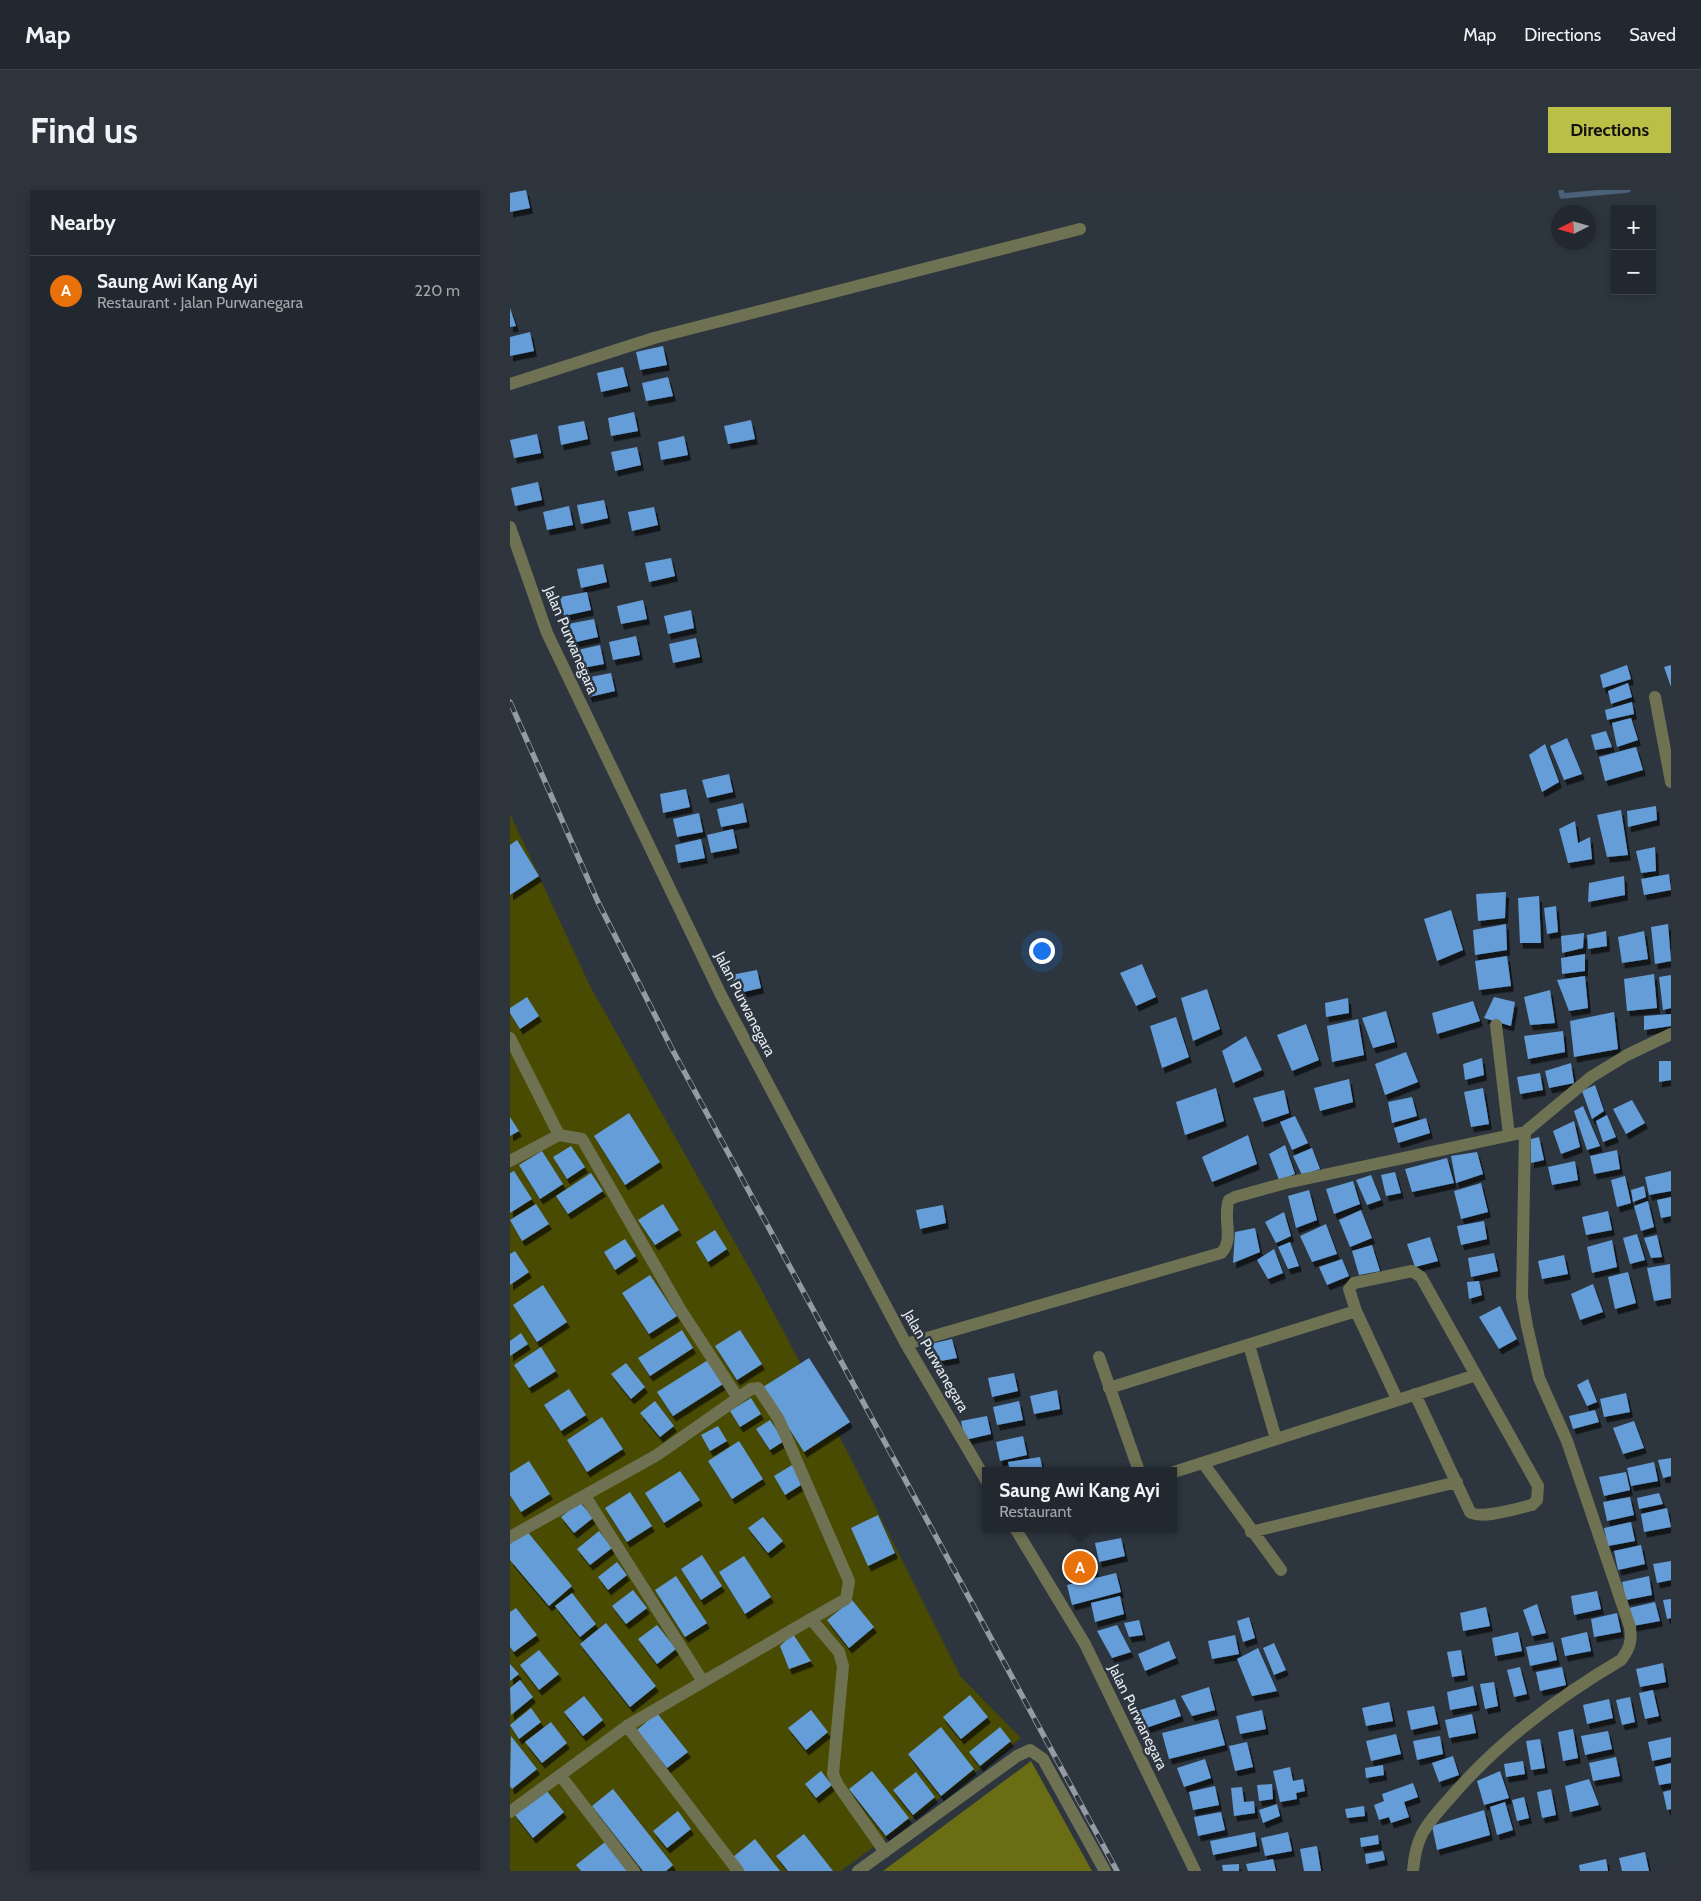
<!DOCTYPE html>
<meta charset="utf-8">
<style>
body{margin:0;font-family:Cabin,sans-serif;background:#2e343b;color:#f1f3f6}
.controls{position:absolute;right:15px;top:15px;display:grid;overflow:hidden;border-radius:0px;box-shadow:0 2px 8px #0003}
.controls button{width:45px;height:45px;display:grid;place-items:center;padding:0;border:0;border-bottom:1px solid #3f444b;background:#22282f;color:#f1f3f6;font:25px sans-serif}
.compass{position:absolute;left:1041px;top:15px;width:45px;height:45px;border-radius:50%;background:#22282f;box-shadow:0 2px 8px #0003;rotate:265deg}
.you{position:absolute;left:531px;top:760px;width:18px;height:18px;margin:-12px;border:4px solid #fff;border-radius:50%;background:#1a73e8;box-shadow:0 0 0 8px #1a73e833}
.badge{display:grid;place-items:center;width:32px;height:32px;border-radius:50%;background:#bac045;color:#fff;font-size:16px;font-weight:700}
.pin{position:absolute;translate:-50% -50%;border:2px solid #fff;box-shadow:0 1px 5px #0006}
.popup{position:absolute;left:472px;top:1277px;width:195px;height:65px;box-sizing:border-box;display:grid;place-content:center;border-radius:0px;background:#22282f;filter:drop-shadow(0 1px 4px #0005);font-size:16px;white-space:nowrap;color:#a2a6aa}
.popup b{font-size:19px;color:#f1f3f6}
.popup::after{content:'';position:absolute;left:50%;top:100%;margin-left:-10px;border:10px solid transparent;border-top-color:#22282f}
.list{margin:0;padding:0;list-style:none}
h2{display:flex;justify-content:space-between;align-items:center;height:65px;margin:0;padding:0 20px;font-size:21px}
h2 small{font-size:16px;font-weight:400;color:#a2a6aa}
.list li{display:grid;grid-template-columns:32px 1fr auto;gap:15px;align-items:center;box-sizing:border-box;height:70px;padding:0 20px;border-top:1px solid #3f444b}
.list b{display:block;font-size:19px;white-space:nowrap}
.list p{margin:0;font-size:16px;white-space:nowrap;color:#a2a6aa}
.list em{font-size:16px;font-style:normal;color:#a2a6aa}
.map{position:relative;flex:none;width:1161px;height:1681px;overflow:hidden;border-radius:0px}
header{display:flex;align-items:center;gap:30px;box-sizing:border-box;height:70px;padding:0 25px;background:#22282f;border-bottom:1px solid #3f444b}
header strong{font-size:24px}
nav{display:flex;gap:28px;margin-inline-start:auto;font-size:18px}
.intro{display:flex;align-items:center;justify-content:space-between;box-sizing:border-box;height:120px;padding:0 30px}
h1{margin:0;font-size:35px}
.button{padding:12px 22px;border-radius:0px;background:#bac045;color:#111;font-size:18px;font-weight:700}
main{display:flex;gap:30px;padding:0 30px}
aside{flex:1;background:#22282f;border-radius:0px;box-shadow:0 2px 8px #0003}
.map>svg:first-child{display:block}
.green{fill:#494b02}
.forest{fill:#6a6d14}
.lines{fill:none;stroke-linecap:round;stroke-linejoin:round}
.stream{stroke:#4b6177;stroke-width:5.5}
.building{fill:#659dd9;filter:url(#shadow)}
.minor{stroke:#6f7252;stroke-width:12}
.rail-casing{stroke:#949ba2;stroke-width:5.5}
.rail{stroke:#2d363f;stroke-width:4;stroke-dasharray:11;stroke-linecap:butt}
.labels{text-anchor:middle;stroke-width:5;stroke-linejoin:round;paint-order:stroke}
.street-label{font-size:15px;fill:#e5eaf0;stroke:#2d363f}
</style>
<header>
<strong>Map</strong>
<nav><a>Map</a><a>Directions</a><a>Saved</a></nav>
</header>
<div class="intro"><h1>Find us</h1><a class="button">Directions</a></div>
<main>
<aside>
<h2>Nearby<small></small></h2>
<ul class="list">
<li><span class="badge" style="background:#e8710a">A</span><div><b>Saung Awi Kang Ayi</b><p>Restaurant · Jalan Purwanegara</p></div><em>220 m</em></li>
</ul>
</aside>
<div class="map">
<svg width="1161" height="1681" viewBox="0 0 1161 1681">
<defs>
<filter id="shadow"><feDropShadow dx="3" dy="5.5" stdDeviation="0" flood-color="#0009"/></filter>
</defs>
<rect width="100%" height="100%" fill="#2d363f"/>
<path class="green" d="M0,624L80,796L251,1099L336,1259L451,1487L511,1548L331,1681H0Z"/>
<path class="forest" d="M521,1571L582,1681H373Z"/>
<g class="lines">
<path class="stream" d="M1051,0L1052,6L1118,0"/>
</g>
<path class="building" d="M16,0L20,18L0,22V3Z
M0,118L6,136L0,137Z
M20,142L24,161L0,166V147Z
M153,156L157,175L130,180L126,162Z
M113,177L118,196L91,202L87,183Z
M158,187L163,206L136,211L132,193Z
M124,222L128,241L101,246L98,228Z
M241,230L245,249L218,254L214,236Z
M74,231L78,249L51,255L48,236Z
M27,244L31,263L4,268L0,250Z
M174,246L178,265L151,270L148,252Z
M127,257L131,275L105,281L101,262Z
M28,292L32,310L5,316L1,298Z
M94,310L98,328L71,334L67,315Z
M59,316L63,335L37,340L33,322Z
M144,317L148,335L122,341L118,322Z
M161,368L165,386L139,392L135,373Z
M93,374L97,392L71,398L67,379Z
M77,402L81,420L54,426L50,407Z
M133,410L137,429L111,434L107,416Z
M181,420L184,438L158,444L154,426Z
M84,429L88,447L62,453L58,434Z
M126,446L130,465L103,470L99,452Z
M186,448L190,467L163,473L159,454Z
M90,455L94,474L67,479L63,461Z
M1117,475L1121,489L1093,498L1090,485Z
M1161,475V497L1154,477Z
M101,483L105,501L79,507L75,488Z
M1118,493L1122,507L1101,514L1098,501Z
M1122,512L1124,524L1097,530L1095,520Z
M1121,528L1128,550L1107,557L1102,533Z
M1096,541L1102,557L1085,560L1081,545Z
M1057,548L1072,584L1054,590L1040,556Z
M1035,554L1049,592L1032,602L1019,565Z
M1126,557L1133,580L1095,591L1089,567Z
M219,584L223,602L197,608L192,590Z
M176,599L180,617L153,623L150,604Z
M233,613L237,632L211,637L207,619Z
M1146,616L1147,630L1118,637L1117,621Z
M1111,620L1118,665L1097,667L1087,625Z
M189,623L193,642L167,647L163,629Z
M1065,631L1068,653L1080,647L1082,669L1058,673L1049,639Z
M223,639L227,658L201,663L197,645Z
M191,649L195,668L168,673L165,655Z
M7,650L29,686L0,705V655Z
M1145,657L1146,681L1131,683L1126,661Z
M1159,684L1161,700L1134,705L1131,689Z
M1114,686L1115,705L1078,712L1079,693Z
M996,702L995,728L968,731L966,704Z
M1029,706L1031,753H1010L1008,708Z
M1046,716L1048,742L1037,744L1034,718Z
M941,720L953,760L927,771L914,729Z
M996,734L997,760L965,765L963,740Z
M1158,734L1161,771L1145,774L1141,737Z
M1096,741L1097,756L1078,759L1077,745Z
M1134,741L1138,769L1112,773L1108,747Z
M1074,743L1073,758L1052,763L1051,746Z
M1075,764V781L1052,784L1051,768Z
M997,766L1001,796L969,800L965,771Z
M632,774L646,807L626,816L610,783Z
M247,780L251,798L225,804L221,785Z
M1144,784L1147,818L1117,821L1114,789Z
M1161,785V818L1153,820L1149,787Z
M1075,786L1078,818L1059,821L1047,790Z
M697,799L710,839L683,851L671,808Z
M1040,800L1045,833L1020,835L1014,807Z
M17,807L29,826L10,839L0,823V818Z
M984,807L1005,812L1001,836L974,828Z
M838,808L839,823L816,827L815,813Z
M963,811L970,831L927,844L922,823Z
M876,821L885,852L863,858L852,828Z
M1104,822L1108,859L1064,867L1060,831Z
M1161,824V836L1134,840V826Z
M666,827L679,867L652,878L640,836Z
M848,829L854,865L822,872L817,836Z
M796,834L809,870L782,881L767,845Z
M1053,841L1055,862L1018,869L1014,846Z
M736,846L752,880L723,893L712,861Z
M896,862L908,892L875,905L865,874Z
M972,868L974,885L955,890L953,874Z
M1149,871H1161V890L1149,892Z
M1061,873L1064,893L1039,898L1035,881Z
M1030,883L1033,900L1010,904L1007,887Z
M839,889L843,912L810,921L804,898Z
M1085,895L1094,921L1082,929L1072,901Z
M706,898L714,931L675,945L666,912Z
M973,898L979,934L961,937L954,902Z
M774,900L779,923L752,932L743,908Z
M902,907L907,926L882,933L878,912Z
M1122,910L1135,933L1116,944L1103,919Z
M1073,916L1090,956L1077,960L1064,921Z
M119,923L150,972L115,995L84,946Z
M1097,925L1106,947L1093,952L1086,931Z
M785,926L798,953L782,960L770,932Z
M0,927L9,941L0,946Z
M916,928L920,943L888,953L884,938Z
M1064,931L1070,957L1051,964L1043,941Z
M738,945L747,974L702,992L692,967Z
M1029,947L1034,970L1021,973V949Z
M775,955L785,984L769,990L759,964Z
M61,956L75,977L57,989L43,967Z
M802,958L810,979L792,985L783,966Z
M1107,960L1110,979L1084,984L1080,966Z
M32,961L53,994L30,1009L9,975Z
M967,962L973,984L946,993L941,966Z
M937,968L944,993L902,1002L895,979Z
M1065,971L1068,990L1042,995L1038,977Z
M4,981L22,1009L0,1023V983Z
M1161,981V1001L1139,1005L1135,987Z
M885,982L891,1003L876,1006L871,985Z
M81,983L93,1001L58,1024L46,1006Z
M861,985L871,1010L857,1015L846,990Z
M1115,986L1121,1013L1107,1017L1101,990Z
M843,991L850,1014L824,1024L816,999Z
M971,993L978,1022L951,1029L944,1001Z
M1134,996L1136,1007L1123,1012L1121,1000Z
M799,1000L807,1030L786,1038L778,1006Z
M1161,1007V1026L1151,1028L1147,1010Z
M1138,1011L1144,1037L1131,1041L1124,1016Z
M26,1014L39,1034L12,1051L0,1030Z
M153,1014L169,1040L145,1055L128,1030Z
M433,1015L436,1033L410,1039L406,1020Z
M851,1020L862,1048L840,1057L829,1030Z
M1098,1021L1102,1040L1076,1045L1072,1027Z
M774,1022L781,1046L766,1053L755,1032Z
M974,1031L977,1049L951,1055L947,1036Z
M816,1034L827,1064L802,1072L790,1046Z
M745,1038L750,1062L723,1073L725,1042Z
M205,1040L217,1059L198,1072L186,1052Z
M1127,1044L1135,1070L1120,1074L1113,1048Z
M1147,1045L1152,1067L1141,1068L1134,1048Z
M920,1047L928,1071L905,1077L897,1054Z
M115,1049L126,1066L105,1080L94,1062Z
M1102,1050L1107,1077L1082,1083L1077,1057Z
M780,1052L789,1076L778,1079L768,1057Z
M862,1055L870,1081L849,1085L842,1061Z
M764,1059L773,1083L758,1089L747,1070Z
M5,1061L19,1082L0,1095V1064Z
M984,1063L988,1081L961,1087L958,1068Z
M1054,1065L1058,1084L1032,1089L1028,1071Z
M832,1069L839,1086L817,1095L809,1077Z
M1160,1074L1161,1108L1144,1111L1137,1078Z
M1118,1082L1126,1113L1105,1119L1098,1087Z
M140,1085L167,1126L139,1144L112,1103Z
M969,1091L972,1105L959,1109L957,1092Z
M1083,1094L1093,1122L1070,1130L1061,1104Z
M33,1095L57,1132L27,1152L3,1115Z
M990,1116L1007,1149L989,1159L969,1127Z
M172,1140L183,1158L140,1186L128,1168Z
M230,1140L252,1174L227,1190L205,1156Z
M11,1143L18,1154L0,1166V1151Z
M442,1149L447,1168L420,1173L416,1155Z
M31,1157L46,1181L19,1198L4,1175Z
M299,1168L340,1232L294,1262L253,1197Z
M198,1170L213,1194L163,1226L147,1202Z
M116,1173L135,1197L121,1209L101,1184Z
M504,1183L508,1201L482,1207L478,1188Z
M1078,1189L1087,1212L1077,1216L1067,1195Z
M59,1199L76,1225L51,1241L34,1215Z
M547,1200L550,1219L524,1224L520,1206Z
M1116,1203L1120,1222L1094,1227L1090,1209Z
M241,1208L251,1224L230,1237L220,1221Z
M145,1211L164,1236L150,1247L130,1223Z
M509,1211L513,1230L487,1235L483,1217Z
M1085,1220L1089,1232L1063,1239L1059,1226Z
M477,1226L481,1244L455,1250L451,1231Z
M92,1227L113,1259L77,1282L57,1250Z
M260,1230L274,1251L260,1260L246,1239Z
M1124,1231L1134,1258L1113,1264L1103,1238Z
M208,1236L217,1251L200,1261L191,1245Z
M513,1246L517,1265L490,1271L486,1252Z
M229,1251L253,1289L222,1309L198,1271Z
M530,1267L533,1281H500L498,1272Z
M1161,1268V1286L1153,1288L1148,1270Z
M19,1271L40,1304L11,1322L0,1305V1283Z
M1144,1272L1148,1291L1121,1296L1117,1278Z
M282,1275L294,1293L275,1305L264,1286Z
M170,1281L190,1310L154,1333L135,1303Z
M1116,1282L1120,1300L1094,1306L1089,1287Z
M120,1302L142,1336L117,1352L95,1318Z
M1149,1303L1153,1314L1129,1319L1127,1308Z
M1120,1307L1124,1325L1097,1331L1093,1312Z
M70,1312L83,1328L64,1343L51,1327Z
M1157,1318L1161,1337L1134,1342L1131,1324Z
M368,1325L385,1363L358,1376L341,1338Z
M253,1327L273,1351L258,1363L238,1338Z
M1121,1332L1125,1351L1098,1356L1094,1338Z
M16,1340L62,1396L39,1416L0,1370V1354Z
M89,1341L102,1358L80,1375L67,1359Z
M611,1348L615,1366L589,1372L585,1353Z
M1131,1355L1135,1374L1108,1380L1104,1361Z
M192,1365L212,1396L191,1410L171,1379Z
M583,1365L586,1384L557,1389L554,1371Z
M234,1366L261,1407L235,1424L209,1382Z
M1161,1371V1390L1147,1393L1143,1374Z
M107,1372L117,1385L98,1400L88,1387Z
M606,1383L611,1402L562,1415L557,1395Z
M166,1386L197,1433L175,1447L145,1400Z
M1139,1386L1142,1405L1116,1410L1112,1392Z
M123,1400L137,1418L116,1434L102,1416Z
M1087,1401L1091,1419L1064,1425L1061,1406Z
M62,1403L86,1434L70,1447L45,1416Z
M610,1406L614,1424L585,1432L581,1413Z
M1161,1409V1428L1157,1429L1153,1410Z
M342,1410L364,1437L339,1458L317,1430Z
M1145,1412L1150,1431L1123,1436L1119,1418Z
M1027,1414L1036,1443L1022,1446L1013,1420Z
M976,1417L980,1436L953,1441L950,1423Z
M6,1418L27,1445L4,1462L0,1457V1422Z
M1107,1423L1111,1442L1084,1447L1081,1429Z
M739,1427L745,1448L733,1452L727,1431Z
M629,1430L633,1445L619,1447L614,1433Z
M96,1433L146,1496L120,1517L70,1454Z
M147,1435L166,1459L147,1474L128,1449Z
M607,1435L621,1462L602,1468L587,1441Z
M1008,1442L1012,1461L985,1466L982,1448Z
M1077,1442L1081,1461L1055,1466L1051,1448Z
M283,1444L301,1471L279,1479L270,1456Z
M725,1445L729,1464L702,1469L698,1451Z
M659,1451L666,1468L635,1481L628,1464Z
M1043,1452L1047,1470L1020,1476L1016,1457Z
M764,1453L776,1480L764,1485L753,1458Z
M748,1458L767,1501L742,1506L727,1469Z
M29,1460L49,1484L29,1500L10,1475Z
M951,1460L955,1485L942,1487L937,1462Z
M1153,1473L1156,1492L1130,1497L1126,1479Z
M0,1474L9,1484L0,1491Z
M1010,1477L1017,1504L1004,1507L997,1480Z
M1052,1477L1056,1495L1030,1501L1026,1482Z
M10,1490L23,1507L1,1525L0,1498Z
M984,1492L988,1516L975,1519L970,1494Z
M963,1496L967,1515L940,1520L937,1502Z
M699,1497L705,1520L682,1526L671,1506Z
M1143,1500L1149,1526L1135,1529L1129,1503Z
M460,1505L478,1527L451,1549L433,1527Z
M74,1506L93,1530L73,1546L54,1522Z
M1120,1507L1125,1532L1112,1535L1106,1510Z
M665,1509L671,1526L636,1538L630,1520Z
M1099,1509L1103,1528L1077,1534L1073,1515Z
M879,1512L883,1531L856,1536L852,1518Z
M924,1516L928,1534L901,1540L897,1521Z
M21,1518L31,1532L9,1549L0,1535Z
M301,1520L318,1542L296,1560L278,1538Z
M752,1520L756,1539L730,1544L726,1526Z
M147,1523L178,1562L157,1578L127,1540Z
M962,1524L966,1543L939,1548L935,1530Z
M708,1529L715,1555L659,1569L652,1543Z
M41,1532L57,1553L32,1573L15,1552Z
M431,1537L464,1579L431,1606L398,1564Z
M490,1537L501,1551L470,1576L459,1562Z
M1063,1539L1068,1568L1053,1571L1048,1542Z
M1098,1541L1102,1559L1075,1565L1071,1546Z
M886,1544L891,1564L861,1571L856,1551Z
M1,1546L27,1579L2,1599L0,1596Z
M930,1546L933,1564L907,1570L903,1551Z
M1161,1547V1567L1142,1571L1138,1552Z
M1030,1549L1035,1578L1021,1580L1016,1551Z
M737,1552L743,1577L725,1581L719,1556Z
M943,1566L949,1585L929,1592L922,1573Z
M1106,1567L1110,1586L1083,1591L1079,1573Z
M695,1569L701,1588L674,1597L667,1578Z
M1013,1571L1015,1584L996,1587L994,1574Z
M1161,1573V1593L1149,1595L1145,1577Z
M873,1575L874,1585L856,1588L855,1578Z
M780,1577L783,1591L793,1589L795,1601L786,1603L787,1609L770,1612L763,1581Z
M311,1581L322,1595L306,1608L295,1594Z
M362,1581L399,1628L376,1646L339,1599Z
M990,1581L999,1608L974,1615L967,1591Z
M406,1582L425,1607L403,1625L383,1600Z
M1079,1589L1089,1615L1060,1622L1055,1596Z
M903,1593L908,1607L894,1612L899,1627L881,1633L879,1627L869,1630L864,1615L874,1611L872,1604Z
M762,1594L763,1609L749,1611L747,1595Z
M705,1596L709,1615L683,1620L679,1602Z
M732,1597L734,1612L744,1611L745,1623L724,1626L721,1598Z
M103,1599L163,1675L156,1681H133L82,1616Z
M1041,1599L1046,1625L1032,1628L1027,1602Z
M36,1600L54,1622L23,1648L5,1625Z
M1161,1600V1619L1157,1620L1153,1602Z
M1014,1607L1019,1628L1007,1631L1002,1610Z
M995,1612L1003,1640L987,1645L980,1617Z
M767,1614L770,1626L753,1633L749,1620Z
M854,1616L855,1626L837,1628L835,1619Z
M974,1620L980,1645L927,1660L922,1636Z
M168,1621L181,1639L157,1658L143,1641Z
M711,1622L715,1640L688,1646L684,1627Z
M745,1642L747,1656L703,1665L700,1651Z
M778,1642L782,1661L755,1666L751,1648Z
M294,1644L323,1681H278L266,1666Z
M868,1645L869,1654L851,1657L850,1648Z
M245,1649L270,1681H234L223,1667Z
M95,1652L119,1681H71L66,1675Z
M807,1656L811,1681H794L790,1659Z
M873,1661L875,1670L856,1674L855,1664Z
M1135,1662L1139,1681H1112L1109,1668Z
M763,1669L766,1681H738L736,1674Z
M1096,1669L1098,1681H1070L1069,1675Z
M729,1674V1681H713L712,1675Z"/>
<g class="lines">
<path class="minor" d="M0,194L144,148L570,39
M0,337L37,443L211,805L396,1154L476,1290
M1145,507L1161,592
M986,835L999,945
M0,848L49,945
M1015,942L1081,887L1117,865L1161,844
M0,971L49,945L72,949L170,1119L228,1208
M396,1154L711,1063C725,1050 712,1027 719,1010L725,1007L776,993L1015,942L1012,1107L1017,1136L1029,1188L1057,1251L1120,1437C1122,1451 1120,1458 1111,1470C1048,1507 988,1552 940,1608C930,1619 919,1631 912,1644C906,1656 904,1668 903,1681
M739,1155L766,1249
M589,1167L629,1281
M599,1198L846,1121
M887,1209L846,1121L839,1099L844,1093L902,1081L911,1087L1028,1296L1027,1310L1022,1315C1008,1318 971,1330 960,1322L905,1204
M693,1273L771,1380
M664,1282L966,1185
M75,1306L192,1490
M505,1338L575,1454L685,1681
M741,1342L947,1292
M0,1347L147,1265L241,1199L248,1198L268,1228L339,1391L336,1409L301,1429
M117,1536L228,1681
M50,1585L124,1681
M0,1622L117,1536L301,1429L329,1462L333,1476L323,1584L328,1595L375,1662
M348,1681L507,1566L520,1560L533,1569L595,1681"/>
<g class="rail-casing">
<path id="rail" d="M0,512L88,712L162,859L607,1681"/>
</g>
<use href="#rail" class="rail"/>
</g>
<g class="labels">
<g class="street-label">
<text transform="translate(61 450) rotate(67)" y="5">Jalan Purwanegara</text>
<text transform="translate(235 814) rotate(63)" y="5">Jalan Purwanegara</text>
<text transform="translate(426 1171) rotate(60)" y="5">Jalan Purwanegara</text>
<text transform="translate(628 1527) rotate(64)" y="5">Jalan Purwanegara</text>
</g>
</g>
</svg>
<div class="controls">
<button>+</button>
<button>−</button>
</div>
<svg class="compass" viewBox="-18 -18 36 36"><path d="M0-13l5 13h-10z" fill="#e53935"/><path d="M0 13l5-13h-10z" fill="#a2a6aa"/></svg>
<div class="you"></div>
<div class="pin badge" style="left:570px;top:1377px;background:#e8710a">A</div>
<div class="popup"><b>Saung Awi Kang Ayi</b>Restaurant</div>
</div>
</main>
